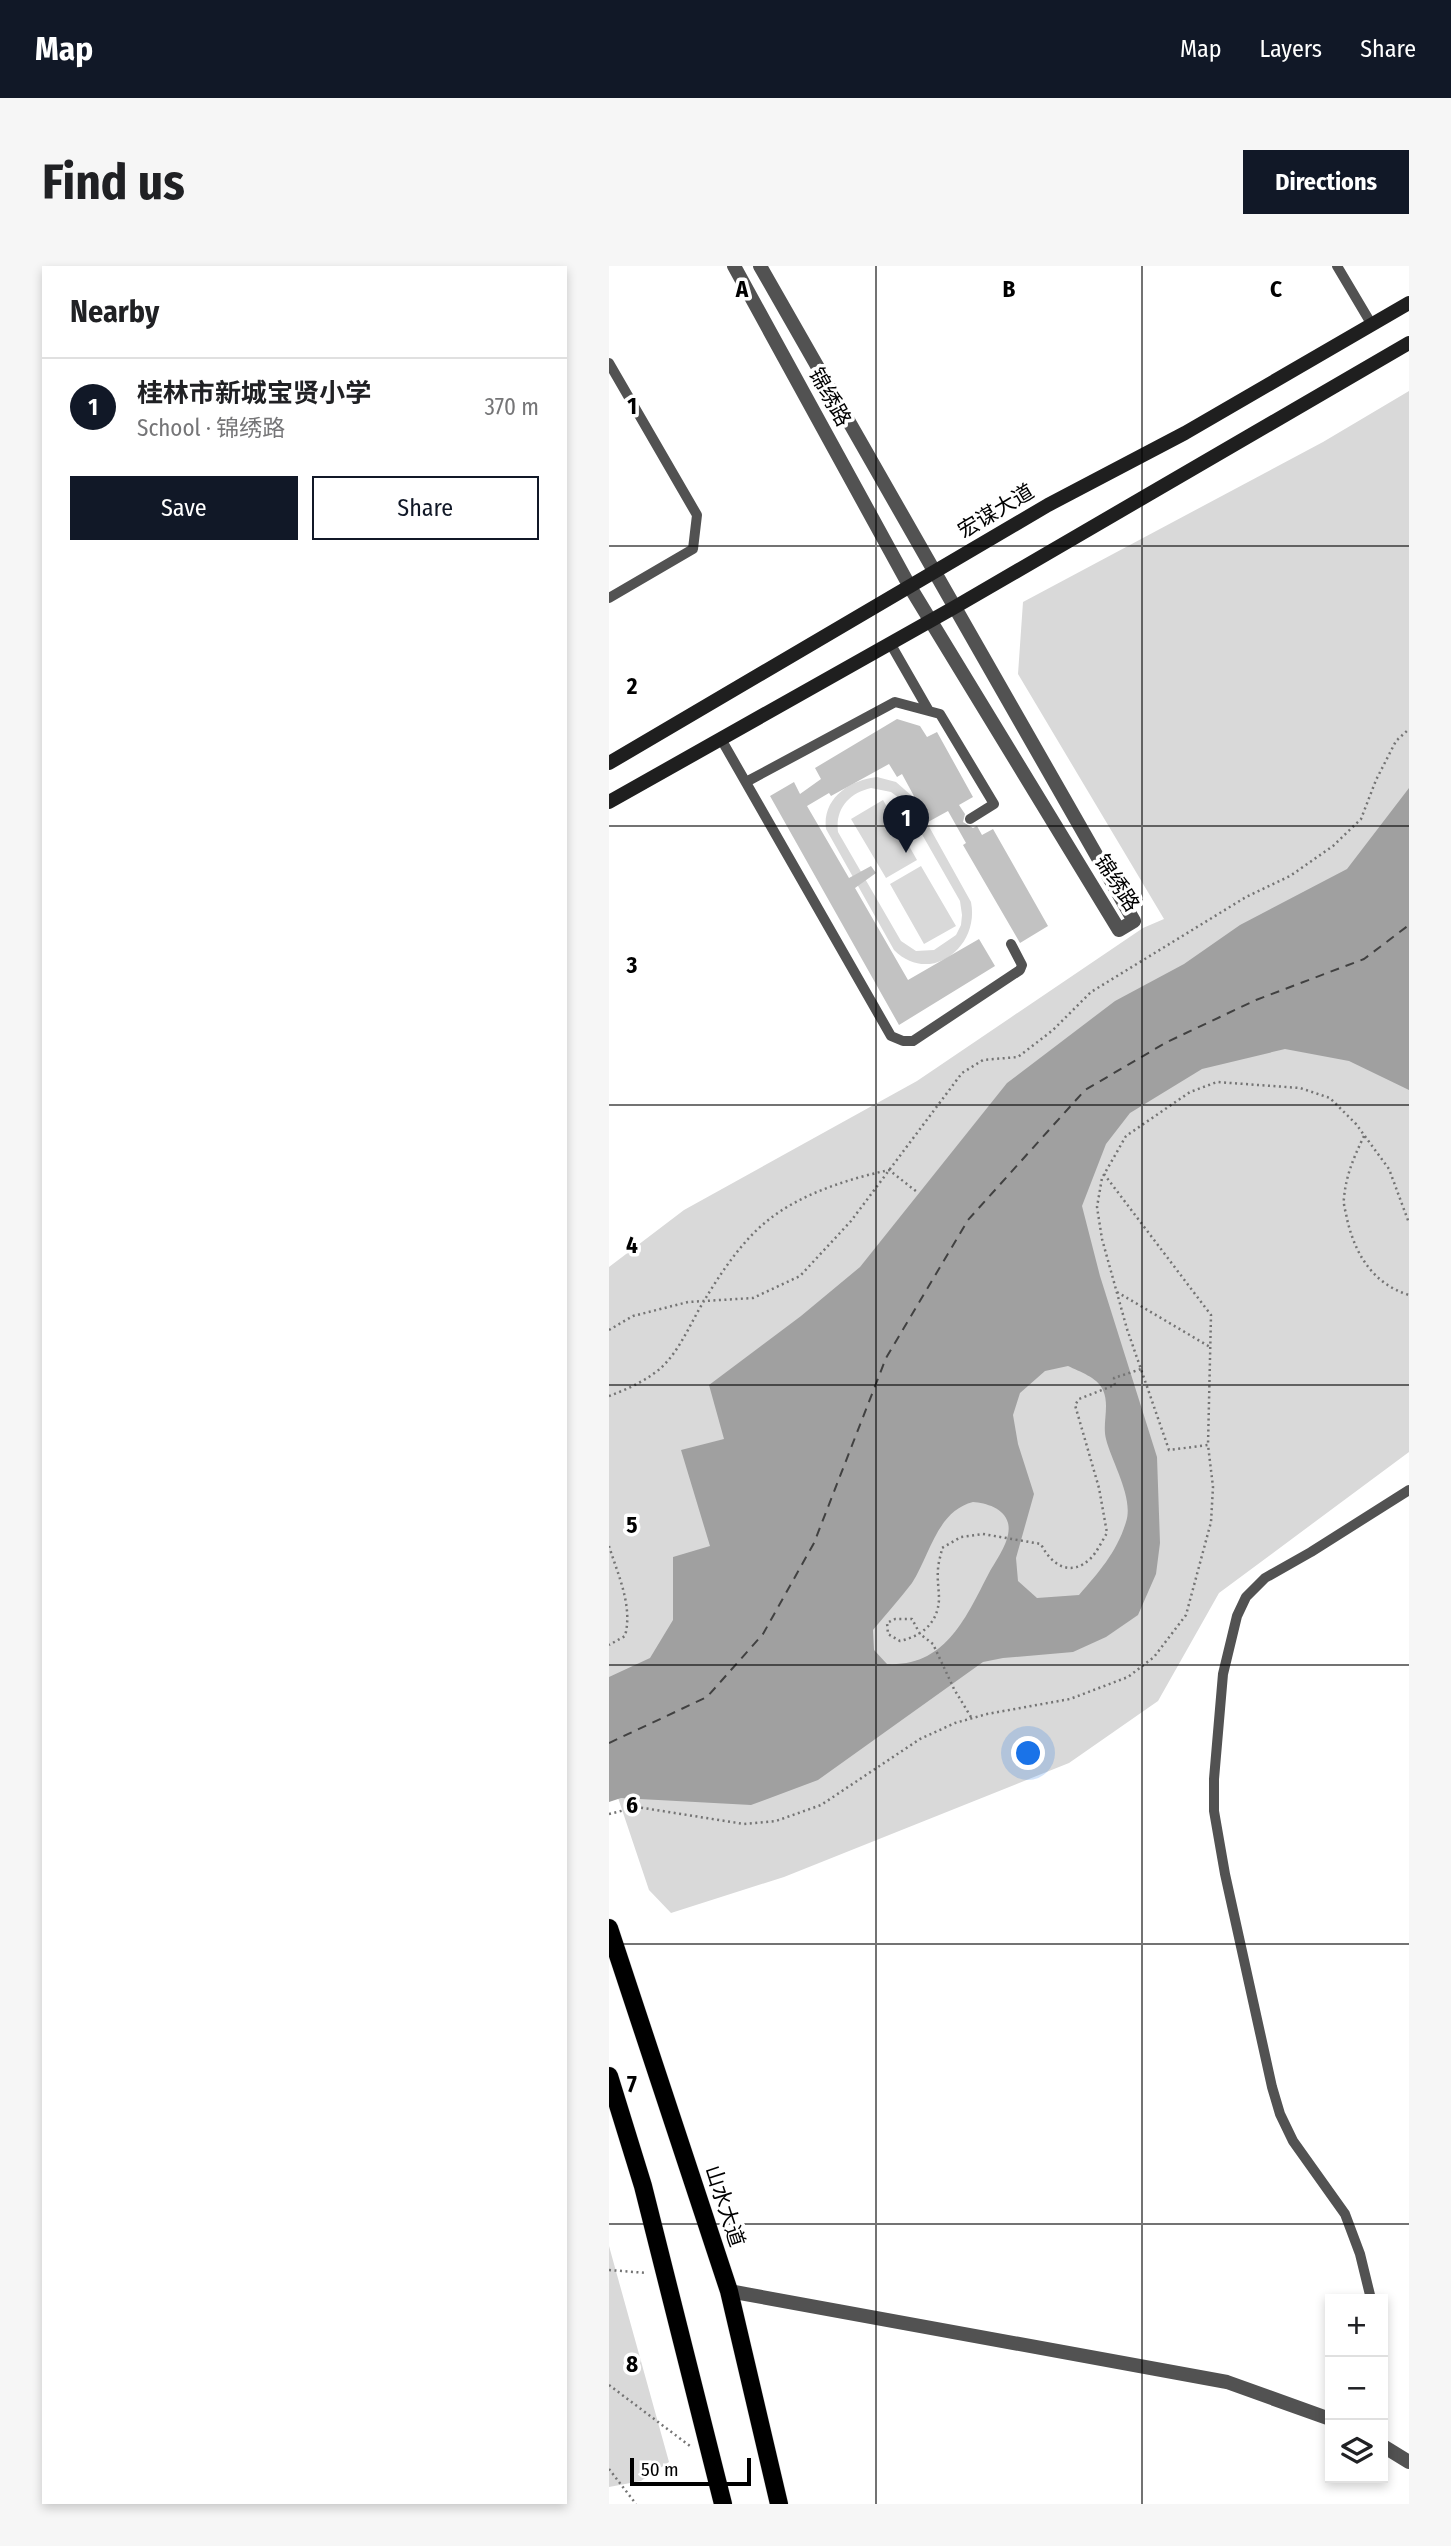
<!DOCTYPE html>
<meta charset="utf-8">
<style>
body{margin:0;font-family:"Fira Sans Condensed","Noto Sans SC",sans-serif;background:#f6f6f6;color:#202124}
.controls{position:absolute;right:21px;bottom:21px;display:grid;overflow:hidden;border-radius:0px;box-shadow:0 4px 10px #0003}
.controls button{width:63px;height:63px;display:grid;place-items:center;padding:0;border:0;border-bottom:2px solid #e0e0e0;background:#fff;color:#202124;font:35px sans-serif}
.scale{position:absolute;left:21px;bottom:18px;width:121px;box-sizing:border-box;padding-left:7px;border:4px solid #000;border-top:0;font-size:19px;line-height:24px;white-space:nowrap;color:#000;-webkit-text-stroke:5px #fff;paint-order:stroke}
.you{position:absolute;left:420px;top:1488px;width:24px;height:24px;margin:-18px;border:5px solid #fff;border-radius:50%;background:#1a73e8;box-shadow:0 0 0 10px #1a73e833}
.badge{display:grid;place-items:center;width:46px;height:46px;border-radius:50%;background:#111827;color:#fff;font-size:23px;font-weight:700}
.pin{position:absolute;translate:-50% -58px;filter:drop-shadow(0 2px 4px #0008)}
.pin::after{content:'';position:absolute;top:37px;width:24px;height:21px;background:inherit;clip-path:polygon(0 0,100% 0,50% 100%)}
.list{margin:0;padding:0;list-style:none}
h2{display:flex;justify-content:space-between;align-items:center;height:91px;margin:0;padding:0 28px;font-size:30px}
h2 small{font-size:23px;font-weight:400;color:#757577}
.list li{display:grid;grid-template-columns:46px 1fr auto;gap:21px;align-items:center;box-sizing:border-box;height:98px;padding:0 28px;border-top:2px solid #e0e0e0}
.list b{display:block;font-size:26px;white-space:nowrap}
.list p{margin:0;font-size:23px;white-space:nowrap;color:#757577}
.list em{font-size:23px;font-style:normal;color:#757577}
.actions{display:flex;gap:14px;padding:21px 28px}
.actions a{flex:1;padding:16px 0;border:2px solid #111827;border-radius:0px;text-align:center;font-size:24px;color:#111827}
.actions .main{background:#111827;color:#fff}
.icon{flex:none;width:38px;height:38px;fill:none;stroke:currentColor;stroke-width:2;stroke-linecap:round;stroke-linejoin:round}
.map{position:relative;flex:none;width:800px;height:2238px;overflow:hidden;border-radius:0px}
header{display:flex;align-items:center;gap:42px;box-sizing:border-box;height:98px;padding:0 35px;background:#111827;color:#fff}
header strong{font-size:33px}
nav{display:flex;gap:38px;margin-inline-start:auto;font-size:24px}
.intro{display:flex;align-items:center;justify-content:space-between;box-sizing:border-box;height:168px;padding:0 42px}
h1{margin:0;font-size:49px}
.button{padding:18px 32px;border-radius:0px;background:#111827;color:#fff;font-size:24px;font-weight:700}
main{display:flex;gap:42px;padding:0 42px}
aside{flex:1;background:#fff;border-radius:0px;box-shadow:0 4px 10px #0003}
.map>svg:first-child{display:block}
.green{fill:#d9d9d9;fill-rule:evenodd}
.water{fill:#a0a0a0;fill-rule:evenodd}
.lines{fill:none;stroke-linecap:round;stroke-linejoin:round}
.ferry{stroke:#414141;stroke-width:2;stroke-dasharray:9 7;stroke-linecap:butt}
.building{fill:#c2c2c2}
.primary-casing{stroke:#dbdbdb;stroke-width:19}
.path{stroke:#747474;stroke-width:2.5;stroke-dasharray:2 3.5;stroke-linecap:butt}
.service{stroke:#525252;stroke-width:10}
.tertiary{stroke:#525252;stroke-width:14}
.secondary{stroke:#1f1f1f;stroke-width:14}
.primary{stroke:#000;stroke-width:18}
.grid{fill:none;stroke:#000;stroke-width:2;stroke-opacity:0.55}
.labels{text-anchor:middle;stroke-width:7;stroke-linejoin:round;paint-order:stroke}
.street-label{font-size:21px;fill:#000;stroke:#fff}
.grid-label{font-size:23px;text-anchor:middle;font-weight:bold;fill:#000;stroke:#fff;stroke-width:7;stroke-linejoin:round;paint-order:stroke}
</style>
<header>
<strong>Map</strong>
<nav><a>Map</a><a>Layers</a><a>Share</a></nav>
</header>
<div class="intro"><h1>Find us</h1><a class="button">Directions</a></div>
<main>
<aside>
<h2>Nearby<small></small></h2>
<ul class="list">
<li><span class="badge">1</span><div><b>桂林市新城宝贤小学</b><p>School · 锦绣路</p></div><em>370 m</em></li>
</ul>
<div class="actions"><a class="main">Save</a><a>Share</a></div>
</aside>
<div class="map">
<svg width="800" height="2238" viewBox="0 0 800 2238">
<rect width="100%" height="100%" fill="#fff"/>
<path class="green" d="M800,125V1186L610,1327L549,1435L460,1497L175,1611L62,1647L40,1624L0,1505V1001L75,944L308,815L534,662L555,653L409,408L414,336L714,176Z
M268,511L287,516L303,530L362,636C371,681 321,720 285,684L217,563C213,533 240,514 268,511ZM262,522L282,526L294,535L351,635L353,649L352,659L347,669L325,684L307,685L292,675L229,566C226,543 240,527 262,522Z
M274,534L308,594L277,612L242,553Z
M312,600L347,660L315,678L281,618Z
M0,1980L60,2196L32,2215L0,2221Z"/>
<path class="water" d="M800,522V824L740,795L676,783L593,803L521,847L497,878L473,940L491,1010L548,1191L551,1277L547,1308L529,1349L497,1371L464,1386L394,1392L374,1396L209,1514L142,1539L12,1532L0,1536V1411L41,1392L64,1354V1291L101,1280L72,1184L115,1173L100,1119L192,1050L251,1001L398,817L506,735L575,698L631,659L738,603ZM459,1100C471,1106 488,1111 494,1124C501,1140 493,1157 497,1173C503,1197 525,1232 517,1256C508,1286 490,1306 470,1329L428,1332L409,1315L407,1292L425,1228L409,1178L404,1149L411,1127L436,1105ZM364,1236C377,1237 395,1242 399,1257C403,1273 388,1293 380,1307C357,1351 337,1401 278,1398L265,1384L264,1364C277,1348 291,1333 303,1317C321,1289 328,1245 364,1236Z"/>
<g class="lines">
<path class="ferry" d="M0,1477L98,1431L154,1368L205,1277L277,1092L359,954L476,824L558,776L647,734L755,693L800,659"/>
</g>
<path class="building" d="M288,453L311,460L318,471L328,466L364,531L350,539L356,548L354,556L364,562L368,560L373,569L384,563L439,660L411,677L354,579L357,577L339,545L319,556L293,508L288,511L280,498L222,530L220,527L198,540L240,612L262,600L267,607L246,622L299,714L370,673L386,700L290,759L161,530L185,516L191,528L212,513L206,502Z"/>
<g class="lines">
<g class="primary-casing">
<path id="primary" d="M0,1662L120,2025L170,2238
M0,1810L34,1920L114,2238"/>
</g>
<path class="path" d="M755,870C745,891 737,909 735,932C734,939 737,946 738,953C746,988 764,1018 800,1029
M495,908L602,1049L599,1179
M508,1026L601,1081
M0,1064L24,1050L79,1036L144,1032L191,1010L242,955L353,807L374,794L409,791L444,764L482,726L637,631L681,610L724,580L752,553L767,514L787,475L800,463
M0,1130C19,1123 41,1113 55,1099C73,1080 82,1056 95,1035C111,1008 133,975 158,955C191,928 239,913 280,904L308,926
M0,1280C9,1309 24,1340 16,1370L0,1379
M362,1451L345,1423L324,1378L311,1368L303,1353H286L278,1357L279,1368L291,1375C313,1370 329,1357 330,1333C330,1323 328,1314 329,1304C329,1297 332,1289 333,1282L352,1271L374,1268L432,1278C442,1299 462,1312 482,1292C488,1286 493,1275 498,1267L490,1222L466,1139L470,1133L506,1119L505,1112L532,1103
M0,1548L28,1541L135,1558L167,1555L212,1539L311,1473L346,1457L378,1448L461,1433L519,1411L545,1391L577,1349L602,1256L604,1221L599,1179L560,1184L518,1063L493,973L488,941L493,912L517,870L581,826L608,816L691,822L721,832L747,858L780,903L800,957
M0,2004L38,2007
M0,2119L81,2180
M0,2203L27,2238"/>
<path class="service" d="M728,0L763,59
M0,97L88,249L84,283L0,332
M281,377L320,445
M112,473L282,770L294,775H304L411,704L413,699L402,678
M137,516L286,436L331,448L385,538L361,553
M762,2033L751,1988L736,1948L684,1875L671,1848L663,1821L616,1608L605,1545V1513L614,1408L628,1350L637,1331L656,1312L702,1286L800,1224"/>
<path class="tertiary" d="M125,0L301,321L510,664L525,655L151,0
M120,2025L618,2116L721,2153
M774,2180L800,2196"/>
<path class="secondary" d="M0,497L439,239L576,167L800,37
M0,536L346,341L800,77"/>
<use href="#primary" class="primary"/>
</g>
<path class="grid" d="M267,0V2238M533,0V2238M0,280H800M0,560H800M0,839H800M0,1119H800M0,1399H800M0,1678H800M0,1958H800"/>
<g class="labels">
<g class="street-label">
<text transform="translate(221 131) rotate(61)" y="7">锦绣路</text>
<text transform="translate(387 245) rotate(-31)" y="7">宏谋大道</text>
<text transform="translate(508 617) rotate(57)" y="7">锦绣路</text>
<text transform="translate(116 1940) rotate(72)" y="7">山水大道</text>
</g>
</g>
<g class="grid-label">
<text x="133" y="31">A</text>
<text x="400" y="31">B</text>
<text x="667" y="31">C</text>
<text x="23" y="148">1</text>
<text x="23" y="428">2</text>
<text x="23" y="707">3</text>
<text x="23" y="987">4</text>
<text x="23" y="1267">5</text>
<text x="23" y="1547">6</text>
<text x="23" y="1826">7</text>
<text x="23" y="2106">8</text>
</g>
</svg>
<div class="controls">
<button>+</button>
<button>−</button>
<button><svg class="icon" aria-label="layers" viewBox="0 0 24 24"><path d="M12 4l9 5-9 5-9-5zM3 14l9 5 9-5"/></svg></button>
</div>
<div class="scale">50 m</div>
<div class="you"></div>
<div class="pin badge" style="left:297px;top:587px">1</div>
</div>
</main>
